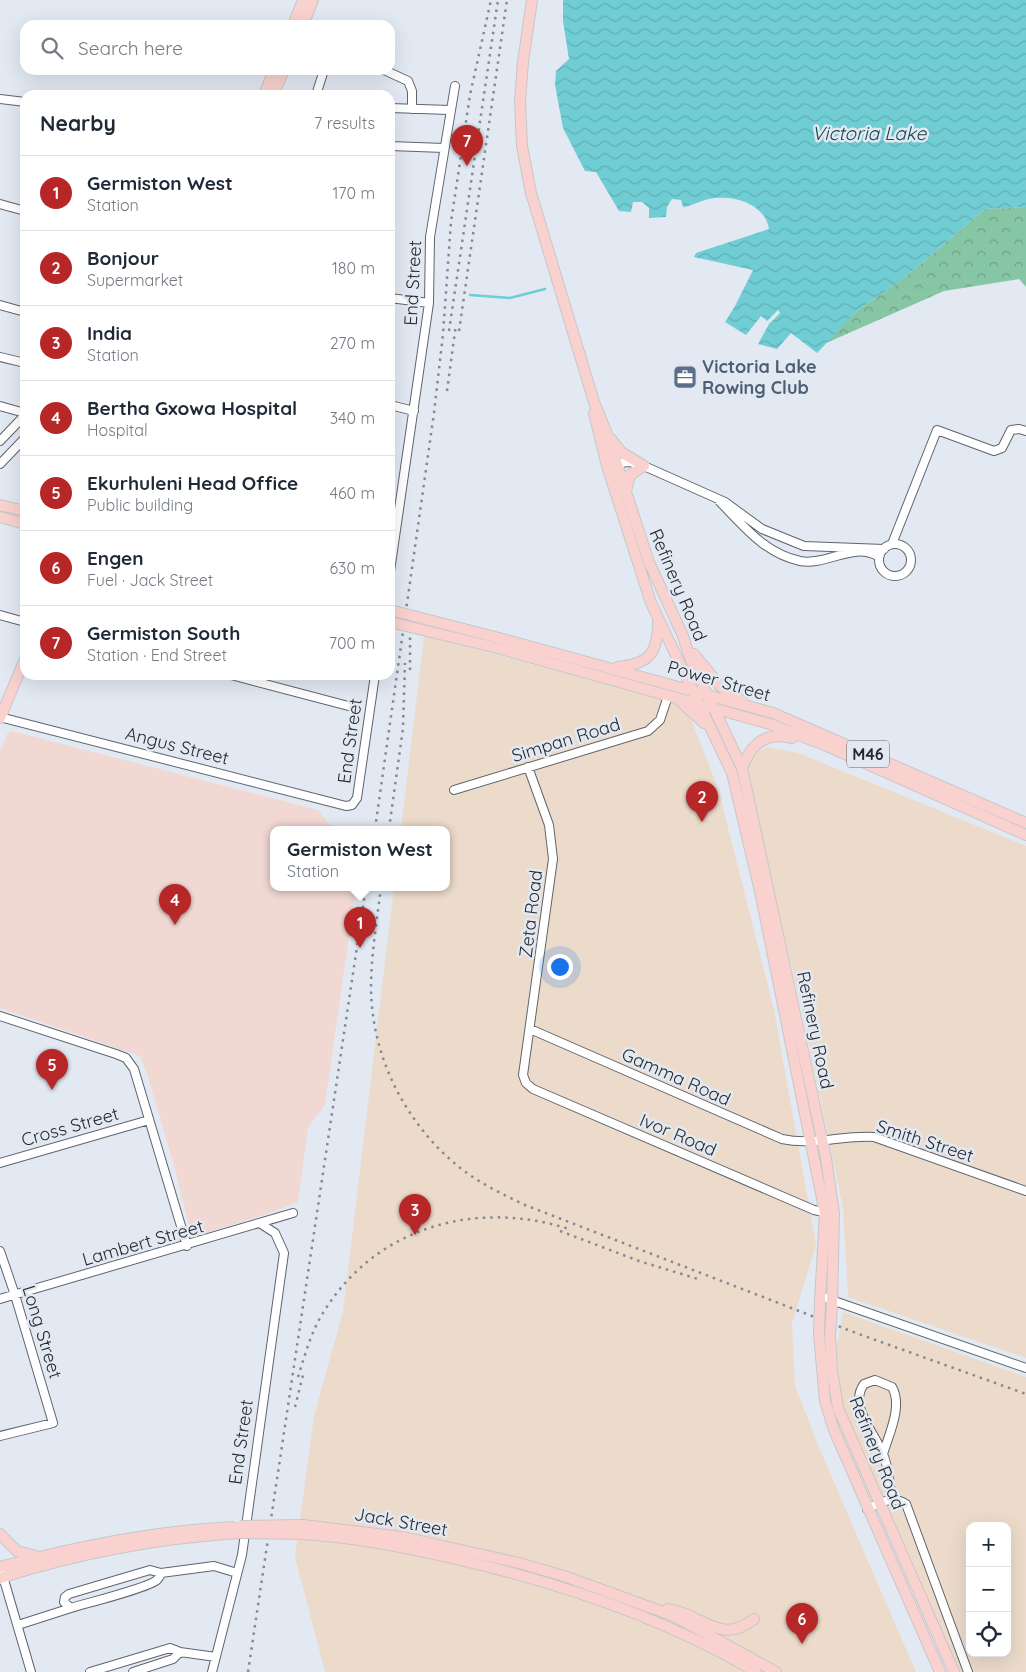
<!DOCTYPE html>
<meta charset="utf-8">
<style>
body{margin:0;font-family:Quicksand,sans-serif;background:#f2f2f3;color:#1f2937}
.controls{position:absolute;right:15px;bottom:15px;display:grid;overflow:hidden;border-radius:10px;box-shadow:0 5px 20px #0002}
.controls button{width:45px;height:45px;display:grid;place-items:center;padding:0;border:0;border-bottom:1px solid #e0e1e3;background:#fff;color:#1f2937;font:25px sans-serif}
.you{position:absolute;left:559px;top:966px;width:18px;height:18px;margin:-12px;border:4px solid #fff;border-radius:50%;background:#1a73e8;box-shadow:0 0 0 8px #1a73e833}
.badge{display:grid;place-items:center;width:32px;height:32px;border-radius:50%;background:#b72728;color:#fff;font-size:16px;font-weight:700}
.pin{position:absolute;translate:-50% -41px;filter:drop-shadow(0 1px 2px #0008)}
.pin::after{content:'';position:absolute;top:26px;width:18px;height:15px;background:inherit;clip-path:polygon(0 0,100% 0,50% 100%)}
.popup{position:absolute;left:270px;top:826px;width:180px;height:65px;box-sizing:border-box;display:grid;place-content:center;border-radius:10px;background:#fff;filter:drop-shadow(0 1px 4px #0005);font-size:16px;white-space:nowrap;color:#747a83}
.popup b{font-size:19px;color:#1f2937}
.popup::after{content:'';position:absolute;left:50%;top:100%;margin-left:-10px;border:10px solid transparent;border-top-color:#fff}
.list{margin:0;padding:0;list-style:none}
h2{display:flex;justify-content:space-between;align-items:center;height:65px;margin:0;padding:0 20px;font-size:21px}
h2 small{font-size:16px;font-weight:400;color:#747a83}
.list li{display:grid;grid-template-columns:32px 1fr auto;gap:15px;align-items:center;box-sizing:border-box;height:75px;padding:0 20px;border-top:1px solid #e0e1e3}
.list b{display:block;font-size:19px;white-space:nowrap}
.list p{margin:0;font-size:16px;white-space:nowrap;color:#747a83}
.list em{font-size:16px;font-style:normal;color:#747a83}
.icon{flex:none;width:28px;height:28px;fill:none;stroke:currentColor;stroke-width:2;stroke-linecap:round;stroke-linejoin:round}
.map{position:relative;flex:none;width:1026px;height:1672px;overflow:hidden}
.search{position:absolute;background:#fff;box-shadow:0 5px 20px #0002;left:20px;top:20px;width:375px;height:55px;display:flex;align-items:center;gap:12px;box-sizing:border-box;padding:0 18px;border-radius:15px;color:#747a83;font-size:19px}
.panel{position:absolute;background:#fff;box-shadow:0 5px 20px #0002;left:20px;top:90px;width:375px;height:590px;border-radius:15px}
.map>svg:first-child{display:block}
.industrial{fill:#ecdbca;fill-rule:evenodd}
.medical{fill:#f2d8d3}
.forest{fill:url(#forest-crowns)}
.water{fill:url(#water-waves)}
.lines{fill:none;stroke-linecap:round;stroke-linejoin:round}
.stream{stroke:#6fcdd3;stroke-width:2.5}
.minor-casing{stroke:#5f656d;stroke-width:10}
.major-casing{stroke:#c7c7c8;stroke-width:12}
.minor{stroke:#fff;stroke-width:8}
.major{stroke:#f9d2cf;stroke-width:10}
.rail{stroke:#858a91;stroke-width:2.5;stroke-dasharray:2.5 5;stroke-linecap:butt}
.major-bridge-casing{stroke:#c7c7c8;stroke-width:12;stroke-linecap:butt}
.major-bridge{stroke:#f9d2cf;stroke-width:10}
.labels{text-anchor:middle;stroke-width:5;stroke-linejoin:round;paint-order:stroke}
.shield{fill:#e2e9f3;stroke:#5f6368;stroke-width:1}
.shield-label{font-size:16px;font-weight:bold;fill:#27292d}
.street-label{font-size:18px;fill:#27292d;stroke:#e2e9f3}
.service-label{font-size:18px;font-weight:bold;fill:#4e5e75;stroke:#e2e9f3;text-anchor:start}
.water-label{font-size:19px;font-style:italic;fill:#1a4649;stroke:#e2e9f3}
</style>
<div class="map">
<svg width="1026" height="1672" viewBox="0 0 1026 1672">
<defs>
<pattern id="forest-crowns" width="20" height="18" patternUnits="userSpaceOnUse" patternTransform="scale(1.25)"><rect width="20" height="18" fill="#87c6a4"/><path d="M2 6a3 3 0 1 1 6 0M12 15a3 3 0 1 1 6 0" fill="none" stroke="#6ea186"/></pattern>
<pattern id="water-waves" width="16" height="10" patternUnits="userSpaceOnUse" patternTransform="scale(1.25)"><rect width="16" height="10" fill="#6fcdd3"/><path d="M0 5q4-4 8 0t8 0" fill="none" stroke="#60b0b5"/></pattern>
</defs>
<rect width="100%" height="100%" fill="#e2e9f3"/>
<path class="industrial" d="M424,636L685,704L718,788L774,1010L816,1245L792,1323L795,1386L820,1450L916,1672H325L295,1557L314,1416L343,1311L394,887H446V829H401Z
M766,747L798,753L1026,846V1358L848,1297L843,1208L801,1006L749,790L747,767L754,755Z
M843,1312L1026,1377V1672H957L900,1535L843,1415L836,1350ZM970,1526H1007V1653H970Z"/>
<path class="medical" d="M12,731L318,810L333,829H274V887H356L325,1105L308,1128L298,1202L264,1215L192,1237L173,1162L146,1070L140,1056L0,1008V751L7,734Z"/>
<path class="forest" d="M1026,207V287L1019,279L944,291L824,344L857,311L904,278L985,209Z"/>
<path class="water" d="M563,0H1026V207L985,209L904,278L857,311L817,353L791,333L777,349L758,344L769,324L780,313L778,310L767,321L761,316L746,335L725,322L735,306L753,270L694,257L696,253L769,229C765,203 732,194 709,199C702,200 689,207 683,207L681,200L672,199L667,207L666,217L649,218V208L642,202H633L631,212L619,211L596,172L585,171L563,128L555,85L556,71L569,59L563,21Z"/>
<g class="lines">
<path class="stream" d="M470,295L510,298L545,289"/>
<g class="minor-casing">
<path id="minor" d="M384,70L408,81L412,91V109
M316,95L324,70
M0,99L25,102
M390,108L450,110
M390,146L444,148
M0,204L25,211
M390,298L429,303
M0,305L25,312
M0,357L25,363
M390,405L414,411
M0,406L25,413
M0,441L25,415
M0,464L25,438
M612,464L629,462L644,466L725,502L762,529L804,546L884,549
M720,502C744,526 764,553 800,561C827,566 854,541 879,557
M892,544L937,430L994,451L1002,448L1011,430L1019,429L1026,431
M879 560a16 16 0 1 1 32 0a16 16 0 1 1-32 0Z
M390,571L429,303L430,237L455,86
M0,615L25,622
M231,675L356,708
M0,717L346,806L352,805L357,798L375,675
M528,767L549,825L553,859L523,1075L526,1083L533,1089L814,1210L828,1213
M454,790L648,731L660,720L668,696
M0,1016L116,1054L126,1058L134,1069L187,1246
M530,1029L782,1139C813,1146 843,1135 874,1137L1026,1191
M0,1163L149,1120
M0,1251L15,1295L53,1423L0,1436
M820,1296L1026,1368
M0,1299L293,1213
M883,1454C889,1434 903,1406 892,1387L875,1380L864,1384C848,1406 875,1433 883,1454C889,1467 889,1485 892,1499
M867,1509C879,1503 893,1495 906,1504L968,1672
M2,1573L31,1672
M161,1573C160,1576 160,1577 157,1580C148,1588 87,1603 71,1608L64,1602L65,1597L69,1594L150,1570L161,1573L214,1566L237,1573
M18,1625L71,1608
M90,1672L170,1648L180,1652L216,1657
M133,1672L173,1659L180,1652
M212,1672L242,1555L284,1253L275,1233L261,1224"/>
</g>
<g class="major-casing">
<path id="major" d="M532,0L523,62L520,101L522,146L531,193L594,402L607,434L649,562L683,636L690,658L742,768L826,1158L834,1213L832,1306
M293,25L303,0
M303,25L313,0
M264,95L274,70
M273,95L284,70
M594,413L607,466L651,603L732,773L760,891L825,1213L820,1301
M611,439L621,452L644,466
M626,491L630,475L644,466
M0,505L25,511
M0,517L25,524
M499,638L773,713L1026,823
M497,648L770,724L827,746L1026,835
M694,654L720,686L742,701
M618,667C649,664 658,653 658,622
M680,701L704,723
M0,718L25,659
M742,768C751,744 766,731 792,738
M819,1334L825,1401L834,1430L940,1672
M830,1335L832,1370L838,1408L954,1672
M303,1525L402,1537L519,1563L564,1576L674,1616L776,1672
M0,1534L17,1551L36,1556
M303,1534C355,1537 405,1547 456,1559C561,1583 663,1617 756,1672
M0,1567C77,1547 153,1531 232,1527
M0,1578C79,1553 158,1538 240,1533
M668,1609C703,1614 720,1646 754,1619"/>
</g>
<use href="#minor" class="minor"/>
<use href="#major" class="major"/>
<path class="rail" d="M449,331L498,0
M459,331L507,0
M447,391L456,324
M410,670V630
M375,829L434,413L443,334L451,222L470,95L491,0
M389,829L403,728L405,663
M381,887C377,920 371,955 371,989C372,1058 406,1124 459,1167C479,1183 502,1194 525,1205L856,1333L1026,1394
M560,1231L639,1261L698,1279
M298,1377C305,1355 311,1332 323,1313C375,1227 476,1199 569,1229
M295,1407L304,1371
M248,1672L366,887"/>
<g class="major-bridge-casing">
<path id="major-bridge" d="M390,610L499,638
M390,622L497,648
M819,1334L820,1301
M830,1335L832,1306
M240,1526L303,1525
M240,1533L303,1534"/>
</g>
<use href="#major-bridge" class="major-bridge"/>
</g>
<defs>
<g id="office-square" transform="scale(1.25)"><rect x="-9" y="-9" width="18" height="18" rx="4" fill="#5c6f8a" stroke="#e2e9f3"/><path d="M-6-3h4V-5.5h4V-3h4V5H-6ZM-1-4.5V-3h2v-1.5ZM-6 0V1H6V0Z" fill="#fff"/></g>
</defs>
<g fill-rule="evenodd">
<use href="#office-square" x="685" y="377"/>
</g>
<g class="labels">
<rect class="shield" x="847" y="740.5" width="42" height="27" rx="4"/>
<g class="shield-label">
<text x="868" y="760">M46</text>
</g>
<g class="street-label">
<text transform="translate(413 283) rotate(-87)" y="6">End Street</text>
<text transform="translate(678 585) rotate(67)" y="6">Refinery Road</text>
<text transform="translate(719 681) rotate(16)" y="6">Power Street</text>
<text transform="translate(566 740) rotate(-17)" y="6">Simpan Road</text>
<text transform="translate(350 741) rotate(-82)" y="6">End Street</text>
<text transform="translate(177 746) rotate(14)" y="6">Angus Street</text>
<text transform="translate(531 914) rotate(-83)" y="6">Zeta Road</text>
<text transform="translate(815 1030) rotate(78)" y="6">Refinery Road</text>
<text transform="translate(676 1077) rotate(24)" y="6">Gamma Road</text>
<text transform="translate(70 1127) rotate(-16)" y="6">Cross Street</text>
<text transform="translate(678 1135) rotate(23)" y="6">Ivor Road</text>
<text transform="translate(925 1141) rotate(18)" y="6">Smith Street</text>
<text transform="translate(143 1243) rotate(-16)" y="6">Lambert Street</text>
<text transform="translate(42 1332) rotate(73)" y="6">Long Street</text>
<text transform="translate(241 1442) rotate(-82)" y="6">End Street</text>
<text transform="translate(877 1453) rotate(68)" y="6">Refinery Road</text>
<text transform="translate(401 1522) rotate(10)" y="6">Jack Street</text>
</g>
<g class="service-label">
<text x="702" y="373">Victoria Lake<tspan x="702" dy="21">Rowing Club</tspan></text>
</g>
<g class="water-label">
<text x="869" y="140">Victoria Lake</text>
</g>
</g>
</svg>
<div class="controls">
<button>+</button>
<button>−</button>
<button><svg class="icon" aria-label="locate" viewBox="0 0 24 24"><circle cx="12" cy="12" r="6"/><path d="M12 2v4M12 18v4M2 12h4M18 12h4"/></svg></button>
</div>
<div class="you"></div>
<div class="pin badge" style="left:360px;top:948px">1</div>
<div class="popup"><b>Germiston West</b>Station</div>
<div class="pin badge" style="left:702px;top:822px">2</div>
<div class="pin badge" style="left:415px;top:1235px">3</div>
<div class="pin badge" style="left:175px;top:925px">4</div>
<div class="pin badge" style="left:52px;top:1090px">5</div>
<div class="pin badge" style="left:802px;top:1644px">6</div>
<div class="pin badge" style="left:467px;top:166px">7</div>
<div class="search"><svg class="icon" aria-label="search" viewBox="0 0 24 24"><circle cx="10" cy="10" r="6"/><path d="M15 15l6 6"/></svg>Search here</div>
<section class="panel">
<h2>Nearby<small>7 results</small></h2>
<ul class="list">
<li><span class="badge">1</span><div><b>Germiston West</b><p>Station</p></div><em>170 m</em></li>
<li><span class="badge">2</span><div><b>Bonjour</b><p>Supermarket</p></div><em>180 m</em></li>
<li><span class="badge">3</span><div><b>India</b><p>Station</p></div><em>270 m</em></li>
<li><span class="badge">4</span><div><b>Bertha Gxowa Hospital</b><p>Hospital</p></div><em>340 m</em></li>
<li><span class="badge">5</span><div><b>Ekurhuleni Head Office</b><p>Public building</p></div><em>460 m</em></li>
<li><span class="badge">6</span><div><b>Engen</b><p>Fuel · Jack Street</p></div><em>630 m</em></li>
<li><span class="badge">7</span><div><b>Germiston South</b><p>Station · End Street</p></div><em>700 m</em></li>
</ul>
</section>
</div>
